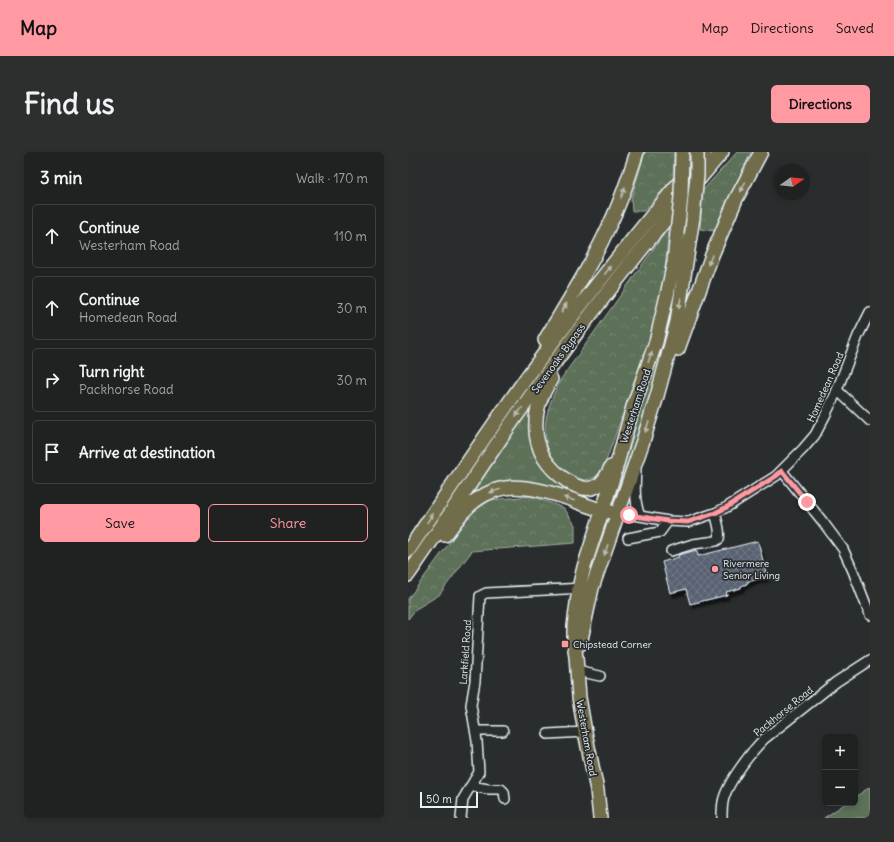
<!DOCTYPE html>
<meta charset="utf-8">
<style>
body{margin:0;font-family:Delius,sans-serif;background:#2d2f2f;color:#f1f3f6}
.controls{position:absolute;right:12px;bottom:12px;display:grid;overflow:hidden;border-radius:6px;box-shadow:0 2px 6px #0003}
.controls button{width:36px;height:36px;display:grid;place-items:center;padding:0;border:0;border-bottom:1px solid #3d3f40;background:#202222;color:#f1f3f6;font:20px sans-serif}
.compass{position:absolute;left:366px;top:12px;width:36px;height:36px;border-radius:50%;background:#202222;box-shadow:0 2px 6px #0003;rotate:75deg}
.scale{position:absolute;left:12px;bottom:10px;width:58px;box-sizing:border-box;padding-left:4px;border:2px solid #e8f1f8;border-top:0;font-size:11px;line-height:14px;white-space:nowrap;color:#e8f1f8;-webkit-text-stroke:3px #2a2d2e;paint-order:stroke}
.stop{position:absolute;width:12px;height:12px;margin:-9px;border:3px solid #ff9aa2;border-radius:50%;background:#fff}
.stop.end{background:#ff9aa2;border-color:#fff;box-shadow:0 1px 4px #0008}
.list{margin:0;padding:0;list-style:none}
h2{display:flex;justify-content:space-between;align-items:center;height:52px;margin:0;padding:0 16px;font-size:17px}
h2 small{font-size:13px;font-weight:400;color:#a2a4a5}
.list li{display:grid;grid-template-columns:26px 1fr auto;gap:12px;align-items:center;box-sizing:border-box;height:64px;margin:0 8px 8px;padding:0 8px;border:1px solid #3d3f40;border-radius:6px}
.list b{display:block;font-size:15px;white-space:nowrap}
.list p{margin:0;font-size:13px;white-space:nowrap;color:#a2a4a5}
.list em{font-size:13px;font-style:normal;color:#a2a4a5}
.actions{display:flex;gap:8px;padding:12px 16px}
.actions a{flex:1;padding:9px 0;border:1px solid #ff9aa2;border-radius:6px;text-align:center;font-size:14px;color:#ff9aa2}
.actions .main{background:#ff9aa2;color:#111}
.icon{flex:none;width:22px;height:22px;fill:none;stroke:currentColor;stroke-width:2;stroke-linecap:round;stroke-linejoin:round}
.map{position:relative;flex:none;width:462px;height:666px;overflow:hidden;border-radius:6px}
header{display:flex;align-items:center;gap:24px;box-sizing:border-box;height:56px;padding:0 20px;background:#ff9aa2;color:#111}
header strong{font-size:19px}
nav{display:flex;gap:22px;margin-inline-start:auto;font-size:14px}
.intro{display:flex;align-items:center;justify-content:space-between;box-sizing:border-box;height:96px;padding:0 24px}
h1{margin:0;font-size:28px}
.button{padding:10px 18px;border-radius:6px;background:#ff9aa2;color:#111;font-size:14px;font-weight:700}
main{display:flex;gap:24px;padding:0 24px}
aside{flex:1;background:#202222;border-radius:6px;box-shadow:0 2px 6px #0003}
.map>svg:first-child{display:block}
.grass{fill:url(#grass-tufts);stroke:#a2b0a8}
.forest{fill:url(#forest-crowns);stroke:#a2b0a8}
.garden{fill:#5d6f58;stroke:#a2b0a8}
.building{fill:url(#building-cross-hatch);stroke:#e8f1f8;filter:url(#shadow)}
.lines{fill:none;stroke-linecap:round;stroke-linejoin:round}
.minor-casing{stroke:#e8f1f8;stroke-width:12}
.highway-casing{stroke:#e8f1f8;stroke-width:16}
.minor{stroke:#2a2d2e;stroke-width:9}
.highway{stroke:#716d4b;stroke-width:13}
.highway-bridge-casing{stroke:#e8f1f8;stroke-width:16;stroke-linecap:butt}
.highway-bridge{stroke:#716d4b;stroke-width:13}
.oneway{fill:#b8bcb3}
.route{stroke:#ff9aa2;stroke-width:5}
.poi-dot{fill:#ff9aa2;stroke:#2a2d2e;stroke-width:1.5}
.labels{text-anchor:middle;stroke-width:3.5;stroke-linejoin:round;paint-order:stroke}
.street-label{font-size:10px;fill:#e8f1f8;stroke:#2a2d2e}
.poi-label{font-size:10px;fill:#e8f1f8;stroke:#2a2d2e;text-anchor:start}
</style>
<header>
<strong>Map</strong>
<nav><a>Map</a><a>Directions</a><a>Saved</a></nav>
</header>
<div class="intro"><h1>Find us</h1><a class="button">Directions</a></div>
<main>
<aside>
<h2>3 min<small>Walk · 170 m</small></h2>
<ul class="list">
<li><svg class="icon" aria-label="ahead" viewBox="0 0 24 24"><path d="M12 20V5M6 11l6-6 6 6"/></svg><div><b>Continue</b><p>Westerham Road</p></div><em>110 m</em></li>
<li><svg class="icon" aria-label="ahead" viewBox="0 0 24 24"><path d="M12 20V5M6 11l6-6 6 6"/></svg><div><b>Continue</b><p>Homedean Road</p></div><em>30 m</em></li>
<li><svg class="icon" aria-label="right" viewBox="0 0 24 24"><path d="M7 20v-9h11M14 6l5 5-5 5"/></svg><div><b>Turn right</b><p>Packhorse Road</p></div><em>30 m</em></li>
<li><svg class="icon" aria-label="arrive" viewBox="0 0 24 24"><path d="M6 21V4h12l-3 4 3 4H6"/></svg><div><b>Arrive at destination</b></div></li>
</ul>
<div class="actions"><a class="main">Save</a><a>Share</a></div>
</aside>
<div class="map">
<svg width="462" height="666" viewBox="0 0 462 666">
<defs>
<pattern id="grass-tufts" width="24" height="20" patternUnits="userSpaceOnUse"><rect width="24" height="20" fill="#5d6f58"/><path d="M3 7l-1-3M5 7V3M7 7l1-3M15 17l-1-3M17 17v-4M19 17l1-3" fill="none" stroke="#748471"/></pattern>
<pattern id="forest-crowns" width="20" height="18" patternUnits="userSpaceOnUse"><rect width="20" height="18" fill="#5d6f58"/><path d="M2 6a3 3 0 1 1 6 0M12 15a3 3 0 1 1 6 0" fill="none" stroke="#748471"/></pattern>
<pattern id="building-cross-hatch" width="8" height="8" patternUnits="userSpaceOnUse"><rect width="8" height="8" fill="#586272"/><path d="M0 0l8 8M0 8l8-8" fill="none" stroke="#707987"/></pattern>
<filter id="shadow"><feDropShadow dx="2.5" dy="4.5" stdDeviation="1" flood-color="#0009"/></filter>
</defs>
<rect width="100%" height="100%" fill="#2a2d2e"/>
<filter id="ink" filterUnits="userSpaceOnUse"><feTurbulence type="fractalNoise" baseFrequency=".025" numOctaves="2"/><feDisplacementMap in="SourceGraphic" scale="8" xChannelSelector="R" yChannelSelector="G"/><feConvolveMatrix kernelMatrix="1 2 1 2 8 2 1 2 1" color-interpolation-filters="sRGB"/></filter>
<g filter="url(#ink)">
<path class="grass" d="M278,79L270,140L245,236L226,293L206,346L203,345L234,250L253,188L274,84Z
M128,246L131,307L139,321L149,330L169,343C142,334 113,323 85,333C76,336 62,347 54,352Z"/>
<path class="forest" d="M237,0H266L265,26L236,59H224L223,47Z
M329,0H343L306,79L292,77L295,38Z
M261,75L256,129L244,180L197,312C194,316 191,322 188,324C170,337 147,312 140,297C138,293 138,284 137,279C137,260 145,243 153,227Z
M123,344L156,356L167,373V391L64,399L31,443L8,457L0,467V447L64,360L83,348Z"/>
<path class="garden" d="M462,635V666H416L438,651H447V645Z"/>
<path class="building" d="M350,389L359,425L339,430V432L333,434V436L318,440L319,443L282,452L278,437L262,441L254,410L271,405L270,403L289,398L290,404Z"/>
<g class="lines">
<g class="minor-casing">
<path id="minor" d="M429,238L462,269
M228,318C227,334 226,349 232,364
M374,319L415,370L435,397L445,419L462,463
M210,361L232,364L260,369L280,370L307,361L319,355L368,324L395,297L407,283L418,262L427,243L450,184L462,160
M220,386L252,380L260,369
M263,399L285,392L308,389L311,387C313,378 309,369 307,361
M169,519L192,524
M68,579H95
M140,582L177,580
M63,634L80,637H93L96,640L97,647
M53,666L55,647L71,620L69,589L63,553L67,529L72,444L78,441L176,436
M314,666C314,661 314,655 315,650C318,632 343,600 356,587L428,530L462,508"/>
</g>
<g class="highway-casing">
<path id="highway" d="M137,188C159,151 183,114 201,74C213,50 221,25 229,0
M270,197L304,103L328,47L353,0
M143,227C135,240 128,255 128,270C127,282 130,295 136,306C145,320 171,344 189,334C196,330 200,322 203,315
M37,383C43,376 48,368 54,361C86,325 121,333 162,347C175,352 189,358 203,360
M0,399C40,339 80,279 122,221C177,145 236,72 297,0
M0,423C37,370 72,316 109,263C173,172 242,84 314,0
M172,492L184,436L235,289L249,244L264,189L269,170L285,65
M192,666L189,638L177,580L171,545L168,505L166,490V474L171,436L176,415L205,326L225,255L248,190L259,143L266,110L269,81"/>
</g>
<use href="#minor" class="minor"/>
<use href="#highway" class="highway"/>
<g class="highway-bridge-casing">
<path id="highway-bridge" d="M285,65L289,23V0
M269,81L273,45L274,0"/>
</g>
<use href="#highway-bridge" class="highway-bridge"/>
</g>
<defs><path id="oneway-solid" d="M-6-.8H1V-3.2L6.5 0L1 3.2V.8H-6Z"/></defs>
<g class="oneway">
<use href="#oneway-solid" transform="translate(335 35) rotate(116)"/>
<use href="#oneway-solid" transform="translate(215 41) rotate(-68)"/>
<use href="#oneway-solid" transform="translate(302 108) rotate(112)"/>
<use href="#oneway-solid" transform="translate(200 118) rotate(-52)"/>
<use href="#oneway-solid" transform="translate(272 151) rotate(100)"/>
<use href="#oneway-solid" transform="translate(156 156) rotate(-60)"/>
<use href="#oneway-solid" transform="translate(242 205) rotate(-71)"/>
<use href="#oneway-solid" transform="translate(111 260) rotate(125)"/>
<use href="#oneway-solid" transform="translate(239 275) rotate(108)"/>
<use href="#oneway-solid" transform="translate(87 339) rotate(162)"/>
<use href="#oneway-solid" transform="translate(161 347) rotate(-162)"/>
<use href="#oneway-solid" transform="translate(22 366) rotate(-56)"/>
<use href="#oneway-solid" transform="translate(198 398) rotate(109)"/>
</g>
</g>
<g class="lines" filter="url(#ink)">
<path class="route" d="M221,363L260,369L280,370L307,361L319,355L368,324L374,319L399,350"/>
</g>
<g class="poi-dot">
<circle cx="307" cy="417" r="4"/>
<rect x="153" y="488" width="8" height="8" rx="2"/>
</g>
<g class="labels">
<g class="street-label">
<text transform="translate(150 206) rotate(-54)" y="4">Sevenoaks Bypass</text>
<text transform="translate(417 235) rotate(-66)" y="4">Homedean Road</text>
<text transform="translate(227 254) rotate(-72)" y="4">Westerham Road</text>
<text transform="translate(57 500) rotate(-86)" y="4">Larkfield Road</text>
<text transform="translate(375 559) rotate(-39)" y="4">Packhorse Road</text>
<text transform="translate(179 586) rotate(80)" y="4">Westerham Road</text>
</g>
<g class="poi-label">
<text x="315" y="415">Rivermere<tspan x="315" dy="12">Senior Living</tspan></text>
<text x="165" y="496">Chipstead Corner</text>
</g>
</g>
</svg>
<div class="controls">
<button>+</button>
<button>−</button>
</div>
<svg class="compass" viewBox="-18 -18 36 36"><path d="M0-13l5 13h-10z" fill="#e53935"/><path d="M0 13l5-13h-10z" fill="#a2a4a5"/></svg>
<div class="scale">50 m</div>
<div class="stop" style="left:221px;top:363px"></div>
<div class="stop end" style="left:399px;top:350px"></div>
</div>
</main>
